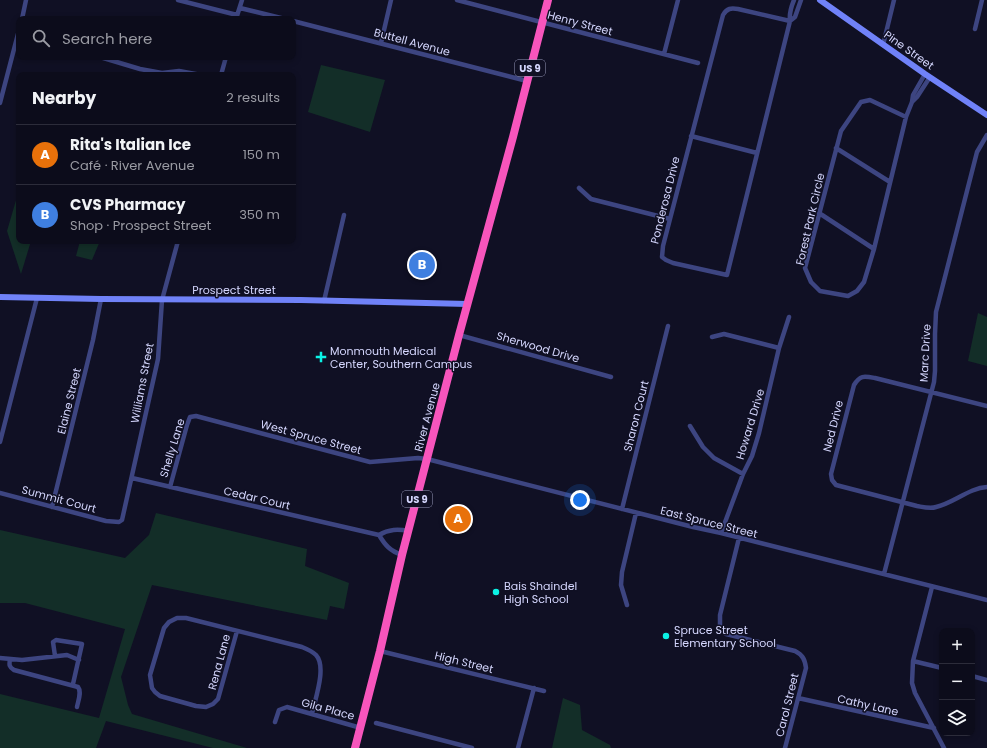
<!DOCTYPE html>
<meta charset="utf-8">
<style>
body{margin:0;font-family:Poppins,sans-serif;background:#1a1a28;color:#f1f3f6}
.controls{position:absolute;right:12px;bottom:12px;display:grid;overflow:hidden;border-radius:8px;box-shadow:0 2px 6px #0003}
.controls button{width:36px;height:36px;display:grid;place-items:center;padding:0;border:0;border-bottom:1px solid #2c2c3a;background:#0c0c1b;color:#f1f3f6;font:20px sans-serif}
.you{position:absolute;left:580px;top:500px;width:14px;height:14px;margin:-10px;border:3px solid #fff;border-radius:50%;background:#1a73e8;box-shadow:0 0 0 6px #1a73e833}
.badge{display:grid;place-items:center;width:26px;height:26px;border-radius:50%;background:#0bf2e5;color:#fff;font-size:13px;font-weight:700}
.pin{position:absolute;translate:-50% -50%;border:2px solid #fff;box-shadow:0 1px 4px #0006}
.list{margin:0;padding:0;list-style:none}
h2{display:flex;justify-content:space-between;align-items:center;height:52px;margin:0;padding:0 16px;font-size:17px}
h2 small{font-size:13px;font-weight:400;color:#9a9ba3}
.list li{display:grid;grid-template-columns:26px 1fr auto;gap:12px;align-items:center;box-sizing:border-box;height:60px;padding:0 16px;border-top:1px solid #2c2c3a}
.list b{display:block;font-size:15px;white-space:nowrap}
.list p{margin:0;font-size:13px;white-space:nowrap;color:#9a9ba3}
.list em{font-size:13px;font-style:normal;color:#9a9ba3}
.icon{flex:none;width:22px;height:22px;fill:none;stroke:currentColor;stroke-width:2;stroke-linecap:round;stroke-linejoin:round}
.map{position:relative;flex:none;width:987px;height:748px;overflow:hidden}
.search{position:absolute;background:#0c0c1b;box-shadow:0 2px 6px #0003;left:16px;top:16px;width:280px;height:44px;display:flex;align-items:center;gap:10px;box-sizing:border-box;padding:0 14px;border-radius:8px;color:#9a9ba3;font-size:15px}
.panel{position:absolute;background:#0c0c1b;box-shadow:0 2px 6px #0003;left:16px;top:72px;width:280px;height:172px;border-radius:8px}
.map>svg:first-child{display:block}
.green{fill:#132e28}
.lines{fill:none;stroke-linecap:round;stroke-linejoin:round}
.street{stroke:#3d4581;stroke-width:4.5}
.secondary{stroke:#7082f8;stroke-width:6}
.highway{stroke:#f755bc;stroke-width:8}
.poi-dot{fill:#0bf2e5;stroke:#101024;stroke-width:1.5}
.labels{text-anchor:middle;stroke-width:3;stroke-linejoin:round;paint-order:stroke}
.shield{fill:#101024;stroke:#999bbc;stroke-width:1}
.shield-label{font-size:10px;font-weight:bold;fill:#d4d6fd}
.street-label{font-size:11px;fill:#d4d6fd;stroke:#101024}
.poi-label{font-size:11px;fill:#d4d6fd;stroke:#101024;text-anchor:start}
</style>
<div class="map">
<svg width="987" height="748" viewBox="0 0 987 748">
<rect width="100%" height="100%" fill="#101024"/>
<path class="green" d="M321,65L385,80L370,132L308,112Z
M19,190V241H31L21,274L7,231Z
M80,241H100L92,260L76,256Z
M978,313L987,317V366L968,361Z
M156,513L307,549L305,566L349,583L344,609L330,606L327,620L152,585L121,677L128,705L132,714L247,748H213L106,721L96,748H0V694L99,718L125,629L25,603H0V530L125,558L149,535Z
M563,698L580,705L582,730L610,745L611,748H552Z"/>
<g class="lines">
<path class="street" d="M178,0L237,15
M457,0L698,63
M794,0C791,7 789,13 790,21L727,275L673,263L666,260L662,257L663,246L723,15C727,8 731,8 738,9L790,21L795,17L801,0
M240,8L285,19
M22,19L26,0
M236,19L242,0
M293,21L527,81
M975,29L982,0
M381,43L391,0
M883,45L894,0
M664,54L678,0
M100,57L140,69L162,73L179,71L201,75
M221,75L226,57
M912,102L917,97L930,77
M0,103L19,30
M906,117L870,100L861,102L841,131L805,268L811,282L820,291L848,296L857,291L864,282L874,249L906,117L912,102L913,95L925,74
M691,136L757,153
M836,148L890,182
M579,188L591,199L670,219
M819,213L874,249
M324,301L344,215
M459,335L611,377
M712,337L724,334L779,348
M987,406L875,378C864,376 860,375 854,385L831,474L832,480L836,485L917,506C923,507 930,509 936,507C954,503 969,488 987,487
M690,426L703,447L714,458L743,474
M0,442L37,298
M132,478L379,535C389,529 398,529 409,531
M170,487L187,425L190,417L196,416L370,462L418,458L427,459L693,527L721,533L987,600
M0,493L106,521L119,522L122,520L158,359L162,300L178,241
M52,507L93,340L101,299
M622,509L668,326
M721,533L743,474L752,456L759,433L779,348L789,317
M379,535C385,545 390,551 402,555
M739,538L720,615V629L726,634L795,651C803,655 805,660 806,668L785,748
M884,574L934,382L935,371V334L936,312L977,152L987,135
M932,587L913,661L912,683L915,693L944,748
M627,605L621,585L622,572L636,513
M237,631L218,699L213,704L206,707L196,706L160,696L155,692L152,688L150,675L164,628L169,622L177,618H186L302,647C307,649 312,651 316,655C327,667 315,699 312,714
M380,651L544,691
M55,656L53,642L56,640L82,644L73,684
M0,658L22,660L67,655L79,660
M10,659C9,665 9,667 14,670L78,687C82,692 78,701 77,707
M913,661L942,668
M972,676L987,680
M798,698L934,728
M275,722L279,710L287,707L361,728
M376,723L472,748
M518,748L534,688"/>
<path class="secondary" d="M820,0L925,74L987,115
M0,297L101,299L301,300L468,304"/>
<path class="highway" d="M355,748L380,651L402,555L459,335L513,137L548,0"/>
</g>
<g class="poi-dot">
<path d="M319 351h4v4h4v4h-4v4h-4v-4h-4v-4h4z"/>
<circle cx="496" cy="592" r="4"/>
<circle cx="666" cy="636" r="4"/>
</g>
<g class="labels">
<g class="shield">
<rect x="515" y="60" width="30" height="16" rx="3"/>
<rect x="402" y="491" width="30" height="16" rx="3"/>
</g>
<g class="shield-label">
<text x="530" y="72">US 9</text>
<text x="417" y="503">US 9</text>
</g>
<g class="street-label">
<text transform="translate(580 23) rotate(15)" y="4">Henry Street</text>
<text transform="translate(412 42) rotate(15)" y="4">Buttell Avenue</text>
<text transform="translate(909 50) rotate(35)" y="4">Pine Street</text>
<text transform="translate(665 200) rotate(-76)" y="4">Ponderosa Drive</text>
<text transform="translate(810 219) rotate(-77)" y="4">Forest Park Circle</text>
<text x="234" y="294">Prospect Street</text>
<text transform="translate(538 347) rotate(16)" y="4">Sherwood Drive</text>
<text transform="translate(925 353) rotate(-87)" y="4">Marc Drive</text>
<text transform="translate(142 383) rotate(-79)" y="4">Williams Street</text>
<text transform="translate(69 401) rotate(-76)" y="4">Elaine Street</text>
<text transform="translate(636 416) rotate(-76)" y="4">Sharon Court</text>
<text transform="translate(427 417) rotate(-75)" y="4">River Avenue</text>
<text transform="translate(750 424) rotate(-73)" y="4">Howard Drive</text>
<text transform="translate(833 426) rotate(-76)" y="4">Ned Drive</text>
<text transform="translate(311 437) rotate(15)" y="4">West Spruce Street</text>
<text transform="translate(172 448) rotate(-73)" y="4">Shelly Lane</text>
<text transform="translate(257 498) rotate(13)" y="4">Cedar Court</text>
<text transform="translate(59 499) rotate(15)" y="4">Summit Court</text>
<text transform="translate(709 522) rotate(14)" y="4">East Spruce Street</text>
<text transform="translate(219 662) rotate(-75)" y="4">Rena Lane</text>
<text transform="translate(464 662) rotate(14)" y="4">High Street</text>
<text transform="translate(787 705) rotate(-76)" y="4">Carol Street</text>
<text transform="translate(868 705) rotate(13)" y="4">Cathy Lane</text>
<text transform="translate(328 709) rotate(15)" y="4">Gila Place</text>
</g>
<g class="poi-label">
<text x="330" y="355">Monmouth Medical<tspan x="330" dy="13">Center, Southern Campus</tspan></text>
<text x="504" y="590">Bais Shaindel<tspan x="504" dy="13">High School</tspan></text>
<text x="674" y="634">Spruce Street<tspan x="674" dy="13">Elementary School</tspan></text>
</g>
</g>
</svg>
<div class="controls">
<button>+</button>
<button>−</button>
<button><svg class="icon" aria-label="layers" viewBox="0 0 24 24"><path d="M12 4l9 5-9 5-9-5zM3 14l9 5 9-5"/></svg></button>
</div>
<div class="you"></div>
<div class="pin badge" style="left:458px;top:519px;background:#e8710a">A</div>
<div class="pin badge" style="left:422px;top:265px;background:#3f7fe0">B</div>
<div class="search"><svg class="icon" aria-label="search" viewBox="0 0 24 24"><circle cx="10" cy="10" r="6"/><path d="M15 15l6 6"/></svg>Search here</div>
<section class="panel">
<h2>Nearby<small>2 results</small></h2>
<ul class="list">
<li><span class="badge" style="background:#e8710a">A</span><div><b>Rita's Italian Ice</b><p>Café · River Avenue</p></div><em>150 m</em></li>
<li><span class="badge" style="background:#3f7fe0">B</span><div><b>CVS Pharmacy</b><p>Shop · Prospect Street</p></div><em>350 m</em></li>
</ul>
</section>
</div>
